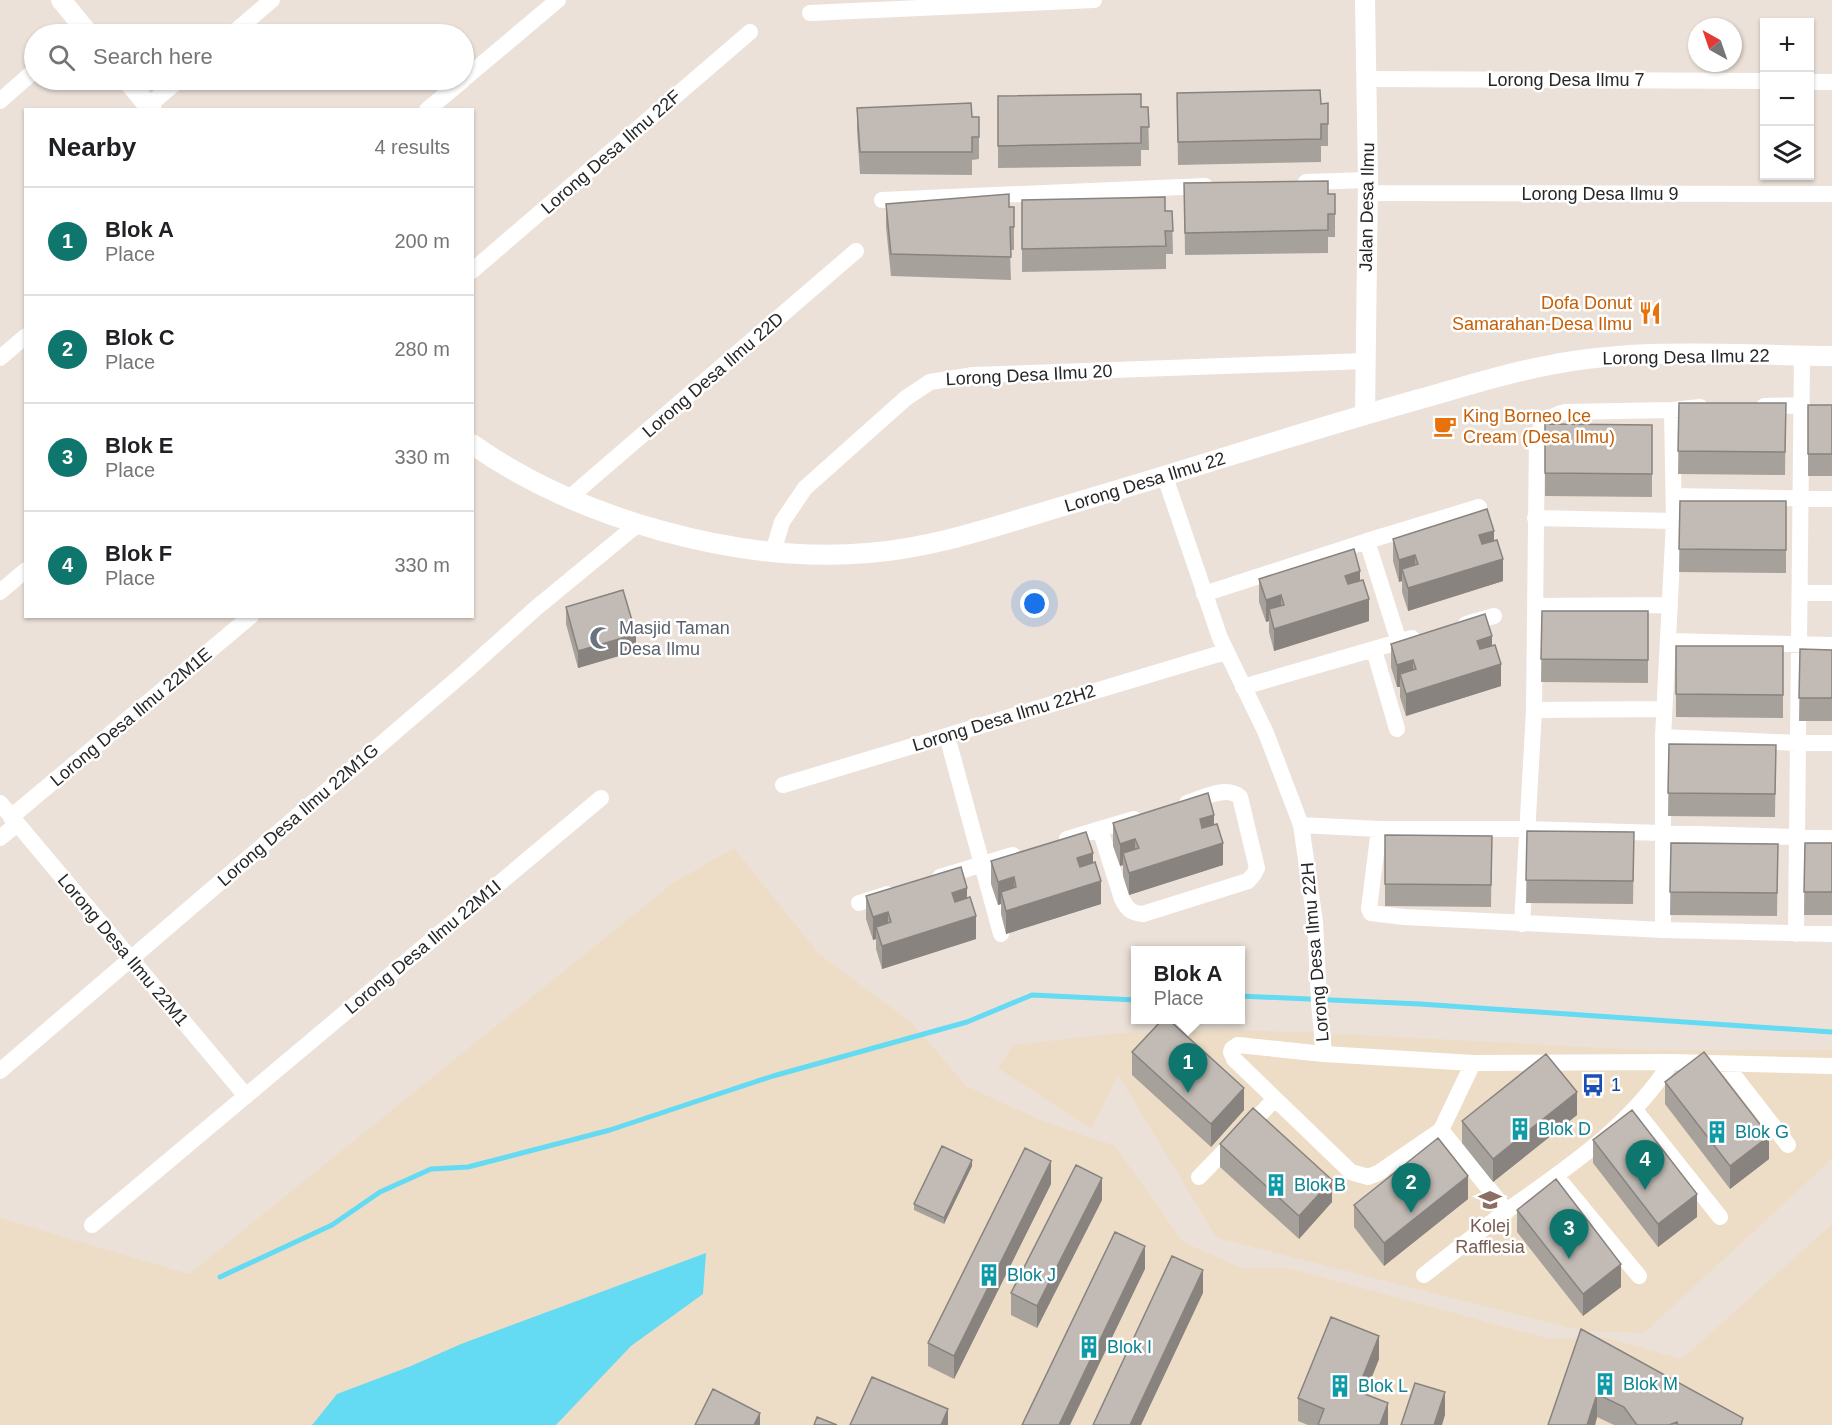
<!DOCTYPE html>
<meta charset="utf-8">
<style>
body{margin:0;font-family:Helvetica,sans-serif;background:#f2f2f2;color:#202124}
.controls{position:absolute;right:18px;top:18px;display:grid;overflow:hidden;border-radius:0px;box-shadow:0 2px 4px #0004}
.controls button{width:54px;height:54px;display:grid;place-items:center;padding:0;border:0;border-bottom:2px solid #e0e0e0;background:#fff;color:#202124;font:30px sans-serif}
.compass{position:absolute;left:1688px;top:18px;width:54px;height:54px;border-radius:50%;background:#fff;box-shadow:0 2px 4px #0004;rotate:320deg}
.you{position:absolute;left:1035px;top:604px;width:21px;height:21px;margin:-15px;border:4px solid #fff;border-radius:50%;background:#1a73e8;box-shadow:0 0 0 9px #1a73e833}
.badge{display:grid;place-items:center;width:39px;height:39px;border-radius:50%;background:#0f766e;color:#fff;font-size:20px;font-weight:700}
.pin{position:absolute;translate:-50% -50px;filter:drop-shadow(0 2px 3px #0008)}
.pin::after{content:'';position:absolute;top:32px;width:21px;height:18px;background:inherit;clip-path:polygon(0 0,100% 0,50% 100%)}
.popup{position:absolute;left:1131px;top:946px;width:114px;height:78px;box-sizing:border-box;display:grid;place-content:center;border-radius:0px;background:#fff;filter:drop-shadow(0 2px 4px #0005);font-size:20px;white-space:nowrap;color:#757577}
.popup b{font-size:22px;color:#202124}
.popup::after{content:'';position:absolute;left:50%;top:100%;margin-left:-12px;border:12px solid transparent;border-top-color:#fff}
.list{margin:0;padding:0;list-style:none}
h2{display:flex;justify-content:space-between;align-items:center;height:78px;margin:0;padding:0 24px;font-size:26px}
h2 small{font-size:20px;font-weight:400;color:#757577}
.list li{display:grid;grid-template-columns:39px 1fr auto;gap:18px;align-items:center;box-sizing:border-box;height:108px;padding:0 24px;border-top:2px solid #e0e0e0}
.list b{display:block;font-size:22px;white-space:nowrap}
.list p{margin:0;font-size:20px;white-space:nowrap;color:#757577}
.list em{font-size:20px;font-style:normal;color:#757577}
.icon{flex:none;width:33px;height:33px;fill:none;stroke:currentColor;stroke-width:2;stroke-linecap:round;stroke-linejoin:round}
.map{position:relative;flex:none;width:1832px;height:1425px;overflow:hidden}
.search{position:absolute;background:#fff;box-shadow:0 2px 4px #0004;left:24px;top:24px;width:450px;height:66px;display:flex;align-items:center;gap:15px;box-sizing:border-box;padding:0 21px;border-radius:33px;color:#757577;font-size:22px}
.panel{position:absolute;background:#fff;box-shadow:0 2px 4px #0004;left:24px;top:108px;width:450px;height:510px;border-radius:0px}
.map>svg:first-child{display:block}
.education{fill:#eeddc6}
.water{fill:#65daf3}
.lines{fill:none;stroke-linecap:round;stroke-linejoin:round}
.stream{stroke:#65daf3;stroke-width:5}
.minor{stroke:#fff;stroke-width:16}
.tertiary{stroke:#fff;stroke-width:20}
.wall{fill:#a7a19c}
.shaded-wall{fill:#88837f}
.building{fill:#c2bbb5;stroke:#88837f;stroke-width:1.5}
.labels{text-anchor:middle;stroke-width:5;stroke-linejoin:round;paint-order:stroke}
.street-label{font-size:18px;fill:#272727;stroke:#fff}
.food-label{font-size:18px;fill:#c56008;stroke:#fff;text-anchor:end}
.worship-label{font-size:18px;fill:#5b616d;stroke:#fff;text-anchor:start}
.transit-label{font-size:18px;fill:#164399;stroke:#fff;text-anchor:start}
.culture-label{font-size:18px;fill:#0d838f;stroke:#fff;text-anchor:start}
.education-label{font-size:18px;fill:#785e54;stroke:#fff}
</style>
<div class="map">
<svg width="1832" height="1425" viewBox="0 0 1832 1425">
<rect width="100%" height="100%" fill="#ebe1d8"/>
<path class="education" d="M734,848L819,954L913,1024L966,1086L1042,1121L1115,1146L1183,1242L1241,1268H1288L1550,1339L1604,1337L1682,1359L1832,1224V1425H0V1218L189,1274L673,883Z
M1217,1030L1301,1032L1643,1050H1832V1159L1644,1333L1582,1331L1217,1238L1118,1075L1091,1129L998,1068L1013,1045L1119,1033Z"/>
<path class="water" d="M706,1253L703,1294L631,1346L556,1425H311L313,1424L337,1394L411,1366L461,1344Z"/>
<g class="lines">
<path class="stream" d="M1240,996L1420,1004L1832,1032
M220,1277L332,1225L380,1192L431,1169L468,1167L610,1130L773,1076L967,1022L1032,995L1136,1000"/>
<path class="minor" d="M810,13L1094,0
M232,34L272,0
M464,79L558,0
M1367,79L1764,81
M1810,82H1832
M0,101L34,71
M149,105L179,80
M427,110L463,80
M1306,182L1368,180
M1368,193L1832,194
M882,200L1205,186
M472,271L750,32
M0,358L26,336
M1764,406L1802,405
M1165,477L1220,638L1266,733L1301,825L1315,922L1319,1003L1324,1054L1473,1063L1671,1062L1832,1066
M1674,496L1832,499
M569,498L856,251
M1535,518L1674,521
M773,552L782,522L805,488L906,398L930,382L973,375L1365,361
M0,592L26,570
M1801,593H1832
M1204,594L1367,541
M1535,606L1670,605
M1466,624L1494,616
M1669,641L1832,645
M1399,642L1367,541L1479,507
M1374,650L1397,729
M1243,687L1412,638
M1534,710L1664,709
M947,736L1001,934
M1663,737L1674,521L1672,410
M783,785L1225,652
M0,803L246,1096
M11,817L251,616
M1301,825L1379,829H1527L1832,838
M1100,829L1122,899C1127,909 1131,913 1143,914L1248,881L1254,874L1257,868L1240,797C1226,785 1203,798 1187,803
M1379,829L1369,909L1371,913L1404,917L1663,930L1832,934
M0,838L17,824
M1067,839L1134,819
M940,877L1013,855
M859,903L887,894
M1522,924L1534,710L1537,435C1543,422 1551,415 1565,412L1672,410L1700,407
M1663,930V737L1798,743H1832
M1796,934C1799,741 1801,548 1802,355
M1324,1054L1238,1045L1232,1049L1231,1052L1234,1059L1351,1172L1368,1177L1378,1173L1441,1130L1473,1063
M1725,1064L1788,1145
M0,1071L465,672L536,608L638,524
M1635,1110L1720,1217
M1441,1130L1507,1211
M1199,1177L1275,1099
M1557,1177L1639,1276
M92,1225L601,798
M1424,1275C1452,1253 1480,1231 1508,1210C1567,1168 1632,1125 1671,1062"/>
<path class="tertiary" d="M61,0L89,34
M1365,0L1368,180L1365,414
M127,80L152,110
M472,444C578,519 739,564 868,553C936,548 1002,524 1067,505C1185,471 1301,432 1420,399C1463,387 1506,373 1550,365C1642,347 1738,355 1832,356"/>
</g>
<path class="wall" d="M1177,93L1321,104L1328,124V146H1321V162L1178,165Z
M998,96L1148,107L1149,150H1141V166L998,168Z
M857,108L979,117V159L972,160V175L860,174L857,130Z
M1184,183L1328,194L1335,214V237H1328V253L1185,255Z
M1022,200L1172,211L1173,254H1166V269L1022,272Z
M886,204L1014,207V250H1010L1011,280L891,276L886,227Z
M1679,403H1786L1785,475L1678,474Z
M1808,405H1832V476H1808Z
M1545,424L1652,425V497L1545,496Z
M1680,501H1786V573L1679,572Z
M1393,539L1494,540L1503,581L1408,611L1402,592V581L1399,582L1393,561Z
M1259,579L1360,581L1369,621L1274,651L1269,632V621L1266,622L1259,602Z
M566,607L636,651L578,668L566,624Z
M1542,611H1648V683L1541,682Z
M1391,644L1492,645L1501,686L1406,716L1400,697V687H1397L1391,667Z
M1676,646H1783V718L1676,717Z
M1800,649L1832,650V721H1799Z
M1669,744L1776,745L1775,817L1668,816Z
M1113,823L1214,825L1223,865L1129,895L1123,876V865L1120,866L1113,846Z
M1527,831L1634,832L1633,904L1526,903Z
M1385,835L1492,836L1491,907L1385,906Z
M1671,843L1778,844L1777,916L1670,915Z
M1805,843H1832V915H1804Z
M991,861L1093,863L1101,904L1006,934L1001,914V904L998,905L991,884Z
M866,896L967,898L976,939L882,969L876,949V939L873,940L866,919Z
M1132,1052L1244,1110L1211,1147L1132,1075Z
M1665,1082L1769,1159L1730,1189L1665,1104Z
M1577,1115L1493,1182L1462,1143V1121Z
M1593,1140L1697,1217L1658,1247L1593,1163Z
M1220,1144L1332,1202L1299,1239L1220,1167Z
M972,1166L944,1224L914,1210V1204Z
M1051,1184L954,1379L928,1366V1343Z
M1468,1199L1384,1266L1354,1227V1205Z
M1102,1200L1037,1328L1011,1315V1293Z
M1517,1210L1621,1287L1583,1316L1517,1232Z
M1581,1329L1743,1425H1614L1597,1417L1595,1425H1548Z
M1379,1359L1365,1394L1388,1425H1308L1298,1421V1398Z"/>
<path class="shaded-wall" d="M1494,531V553L1479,558V535Z
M1415,555V577L1402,569V581L1399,582V560Z
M1503,559V581L1408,611V588Z
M1360,571V593L1345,598V576Z
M1281,595V618L1269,609V621L1266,622V600Z
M1369,599V621L1274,651V629Z
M636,634V651L578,668V651Z
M1492,636V658L1477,663V641Z
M1413,660V682L1400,674V687H1397V665Z
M1501,664V686L1406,716V694Z
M1214,815V837L1200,842V819Z
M1135,839V861L1123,853V865L1120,866V844Z
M1223,843V865L1129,895V873Z
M1093,853V876L1077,881V858Z
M1014,877V900L1001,892V904L998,905V882Z
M1101,881V904L1006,934V911Z
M967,888V911L952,916V893Z
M888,912V935L876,927V939L873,940V917Z
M976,916V939L882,969V946Z
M1244,1088V1110L1211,1147V1124Z
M1577,1092V1115L1493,1182V1159Z
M1769,1136V1159L1730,1189V1166Z
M972,1160V1166L944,1224V1218Z
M1051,1161V1184L954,1379V1356Z
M1468,1176V1199L1384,1266V1243Z
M1102,1178V1200L1037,1328V1306Z
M1332,1180V1202L1299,1239V1216Z
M1697,1194V1217L1658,1247V1224Z
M1145,1246V1269L1070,1425H1059Z
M1621,1264V1287L1583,1316V1294Z
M1203,1270V1293L1141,1425H1130Z
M1379,1336V1359L1357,1414V1391Z
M1445,1392V1415L1442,1425H1434Z
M1597,1394V1417L1595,1425H1587Z
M1388,1403V1425H1380Z
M948,1409V1425H941Z
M760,1413V1425H754Z"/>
<path class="building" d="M1320,90L1321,104L1328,103V124H1321V139L1178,142L1177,93Z
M1141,94V107H1148L1149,127H1141V143L998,146V96Z
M971,103L972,117H979V137H972V152H860L857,108Z
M1328,181V194H1335V214H1328V230L1185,233L1184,183Z
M1009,194V207H1014V227H1010L1011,257L891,254L886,204Z
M1165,197V211H1172L1173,231H1165L1166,246L1022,249V200Z
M1679,403H1786L1785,452L1678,451Z
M1808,405H1832V454H1808Z
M1545,424L1652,425V474L1545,473Z
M1680,501H1786V550L1679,549Z
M1487,509L1494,531L1479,535L1482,544L1497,540L1503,559L1408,588L1402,569L1418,564L1415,555L1399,560L1393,539Z
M1354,549L1360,571L1345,576L1348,584L1363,580L1369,599L1274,629L1269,609L1284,605L1281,595L1266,600L1259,579Z
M623,590L636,634L578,651L566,607Z
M1542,611H1648V660L1541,659Z
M1485,614L1492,636L1477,641L1480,649L1495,645L1501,664L1406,694L1400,674L1416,669L1413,660L1397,665L1391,644Z
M1676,646H1783V695L1676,694Z
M1800,649L1832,650V698H1799Z
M1669,744L1776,745L1775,794L1668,793Z
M1208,793L1214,815L1200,819L1202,828L1217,824L1223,843L1129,873L1123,853L1139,848L1135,839L1120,844L1113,823Z
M1527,831L1634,832L1633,881L1526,880Z
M1086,832L1093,853L1077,858L1080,867L1095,862L1101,881L1006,911L1001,892L1016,887L1014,877L998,882L991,861Z
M1385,835L1492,836L1491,885L1385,884Z
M1671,843L1778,844L1777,893L1670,892Z
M1805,843H1832V892H1804Z
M961,867L967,888L952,893L955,902L970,897L976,916L882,946L876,927L891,922L888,912L873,917L866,896Z
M1162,1020H1169L1244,1088L1211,1124L1132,1052Z
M1704,1052L1769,1136L1730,1166L1665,1082Z
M1546,1054L1577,1092L1493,1159L1462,1121Z
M1253,1108L1332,1180L1299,1216L1220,1144Z
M1632,1110L1697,1194L1658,1224L1593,1140Z
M1438,1138L1468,1176L1384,1243L1354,1205Z
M942,1146L972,1160L944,1218L914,1204Z
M1025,1148L1051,1161L954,1356L928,1343Z
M1076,1165L1102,1178L1037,1306L1011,1293Z
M1556,1179L1621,1264L1583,1294L1517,1210Z
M1115,1232L1145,1246L1059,1425H1022Z
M1172,1256L1203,1270L1130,1425H1093Z
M1331,1317L1379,1336L1357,1391L1388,1403L1380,1425H1318L1324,1409L1298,1398Z
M1581,1329L1743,1418L1741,1425H1678L1677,1422L1669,1425H1637L1624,1407L1597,1394L1587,1425H1548Z
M872,1377L948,1409L941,1425H850Z
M1415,1383L1445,1392L1434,1425H1401Z
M713,1389L760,1413L754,1425H695Z
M817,1417L837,1425H814Z"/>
<defs>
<g id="restaurant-bare" transform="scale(1.8)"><path d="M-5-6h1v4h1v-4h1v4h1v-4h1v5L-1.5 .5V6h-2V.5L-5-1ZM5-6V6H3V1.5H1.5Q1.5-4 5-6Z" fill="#e8710a" stroke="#fff" stroke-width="2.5" paint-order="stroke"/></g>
<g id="cafe-bare" transform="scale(1.8)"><path d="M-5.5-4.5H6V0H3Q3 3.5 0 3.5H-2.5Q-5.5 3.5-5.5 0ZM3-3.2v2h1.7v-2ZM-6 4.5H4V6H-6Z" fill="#e8710a" stroke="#fff" stroke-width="2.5" paint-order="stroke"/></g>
<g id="mosque-bare" transform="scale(1.8)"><path d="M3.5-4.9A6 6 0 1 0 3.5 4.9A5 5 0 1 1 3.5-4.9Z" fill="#6b7280" stroke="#fff" stroke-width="2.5" paint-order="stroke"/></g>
<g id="bus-bare" transform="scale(1.8)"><path d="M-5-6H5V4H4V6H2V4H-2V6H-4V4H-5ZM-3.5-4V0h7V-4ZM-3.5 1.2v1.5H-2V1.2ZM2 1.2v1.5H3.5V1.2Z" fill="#1a4fb4" stroke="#fff" stroke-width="2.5" paint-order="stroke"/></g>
<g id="building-bare" transform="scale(1.8)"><path d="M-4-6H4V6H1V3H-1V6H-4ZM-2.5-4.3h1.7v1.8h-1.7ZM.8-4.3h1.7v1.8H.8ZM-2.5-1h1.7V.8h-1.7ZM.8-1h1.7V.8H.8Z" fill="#0f9aa8" stroke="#fff" stroke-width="2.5" paint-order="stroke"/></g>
<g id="university-bare" transform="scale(1.8)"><path d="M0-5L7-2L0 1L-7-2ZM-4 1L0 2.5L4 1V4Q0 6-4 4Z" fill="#8d6e63" stroke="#fff" stroke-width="2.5" paint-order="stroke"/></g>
</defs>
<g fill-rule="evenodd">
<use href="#restaurant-bare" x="1650" y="313"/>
<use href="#cafe-bare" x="1445" y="426"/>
<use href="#mosque-bare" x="601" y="638"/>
<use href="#bus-bare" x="1593" y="1085"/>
<use href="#building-bare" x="1520" y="1129"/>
<use href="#building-bare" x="1717" y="1132"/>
<use href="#building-bare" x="1276" y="1185"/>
<use href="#university-bare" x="1490" y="1200"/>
<use href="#building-bare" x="989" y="1275"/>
<use href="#building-bare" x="1089" y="1347"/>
<use href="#building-bare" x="1605" y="1384"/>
<use href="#building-bare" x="1340" y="1386"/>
</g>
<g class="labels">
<g class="street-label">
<text x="1566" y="86">Lorong Desa Ilmu 7</text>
<text transform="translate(611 152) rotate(-41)" y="6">Lorong Desa Ilmu 22F</text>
<text x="1600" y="200">Lorong Desa Ilmu 9</text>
<text transform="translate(1367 207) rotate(-89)" y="6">Jalan Desa Ilmu</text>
<text transform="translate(1686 357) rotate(-1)" y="6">Lorong Desa Ilmu 22</text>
<text transform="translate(713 375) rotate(-41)" y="6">Lorong Desa Ilmu 22D</text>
<text transform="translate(1029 375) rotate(-3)" y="6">Lorong Desa Ilmu 20</text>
<text transform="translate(1145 482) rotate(-17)" y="6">Lorong Desa Ilmu 22</text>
<text transform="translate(131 717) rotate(-40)" y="6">Lorong Desa Ilmu 22M1E</text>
<text transform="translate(1004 718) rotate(-17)" y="6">Lorong Desa Ilmu 22H2</text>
<text transform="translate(298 815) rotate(-41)" y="6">Lorong Desa Ilmu 22M1G</text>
<text transform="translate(423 947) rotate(-40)" y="6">Lorong Desa Ilmu 22M1I</text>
<text transform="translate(123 950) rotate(50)" y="6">Lorong Desa Ilmu 22M1</text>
<text transform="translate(1315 952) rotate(-95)" y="6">Lorong Desa Ilmu 22H</text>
</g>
<g class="food-label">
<text x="1632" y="309">Dofa Donut<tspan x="1632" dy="21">Samarahan-Desa Ilmu</tspan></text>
<text x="1463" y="422" text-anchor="start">King Borneo Ice<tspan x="1463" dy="21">Cream (Desa Ilmu)</tspan></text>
</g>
<g class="worship-label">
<text x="619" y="634">Masjid Taman<tspan x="619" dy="21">Desa Ilmu</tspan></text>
</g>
<g class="transit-label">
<text x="1611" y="1091">1</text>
</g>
<g class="culture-label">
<text x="1538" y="1135">Blok D</text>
<text x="1735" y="1138">Blok G</text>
<text x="1294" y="1191">Blok B</text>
<text x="1007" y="1281">Blok J</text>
<text x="1107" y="1353">Blok I</text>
<text x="1623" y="1390">Blok M</text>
<text x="1358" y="1392">Blok L</text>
</g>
<g class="education-label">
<text x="1490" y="1232">Kolej<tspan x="1490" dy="21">Rafflesia</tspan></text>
</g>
</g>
</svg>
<div class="controls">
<button>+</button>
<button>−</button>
<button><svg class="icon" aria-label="layers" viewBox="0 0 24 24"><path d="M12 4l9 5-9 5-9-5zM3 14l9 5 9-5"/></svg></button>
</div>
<svg class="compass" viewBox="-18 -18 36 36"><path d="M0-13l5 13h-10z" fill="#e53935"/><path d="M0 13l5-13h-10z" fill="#757577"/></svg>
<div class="you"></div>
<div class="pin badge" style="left:1188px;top:1093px">1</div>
<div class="popup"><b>Blok A</b>Place</div>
<div class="pin badge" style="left:1411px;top:1213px">2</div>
<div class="pin badge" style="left:1569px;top:1259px">3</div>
<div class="pin badge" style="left:1645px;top:1190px">4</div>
<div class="search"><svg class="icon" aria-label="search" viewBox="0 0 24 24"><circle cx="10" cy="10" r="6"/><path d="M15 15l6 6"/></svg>Search here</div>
<section class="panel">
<h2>Nearby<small>4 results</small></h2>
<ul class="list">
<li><span class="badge">1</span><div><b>Blok A</b><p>Place</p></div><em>200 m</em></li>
<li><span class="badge">2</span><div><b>Blok C</b><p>Place</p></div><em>280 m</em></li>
<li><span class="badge">3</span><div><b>Blok E</b><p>Place</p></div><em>330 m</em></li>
<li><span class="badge">4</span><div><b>Blok F</b><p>Place</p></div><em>330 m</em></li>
</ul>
</section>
</div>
